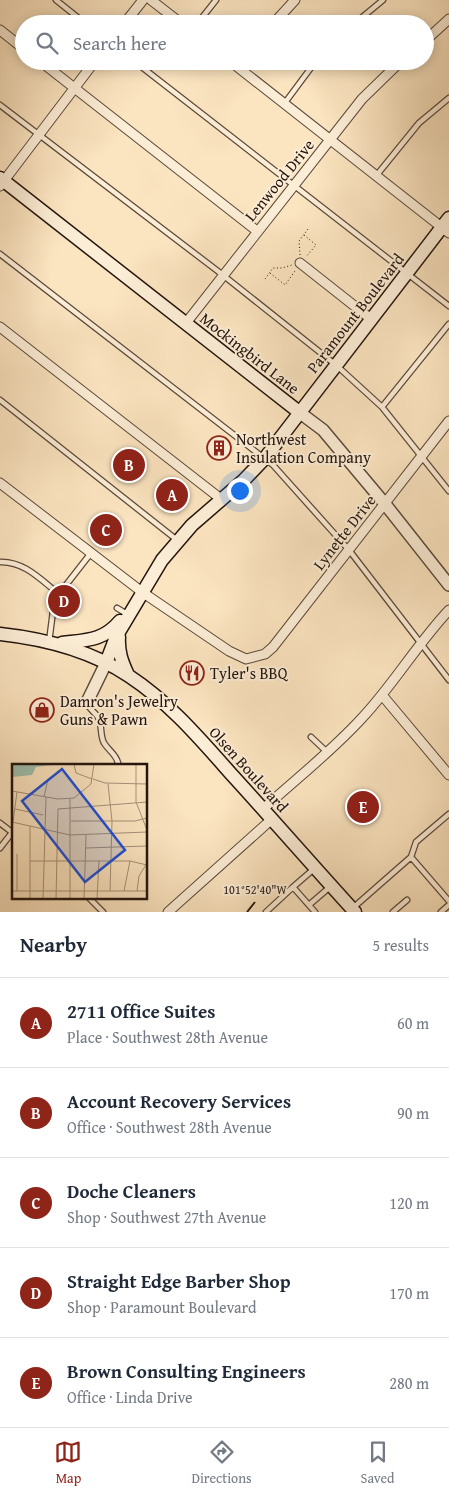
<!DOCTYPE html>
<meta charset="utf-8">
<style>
body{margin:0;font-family:"Gentium Book Plus",serif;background:#f2f2f3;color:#1f2937}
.you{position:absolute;left:239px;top:490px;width:18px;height:18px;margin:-12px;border:4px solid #fff;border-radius:50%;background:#1a73e8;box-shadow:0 0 0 8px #1a73e833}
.badge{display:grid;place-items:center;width:32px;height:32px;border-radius:50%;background:#8f2418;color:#fff;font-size:16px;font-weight:700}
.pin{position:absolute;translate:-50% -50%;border:2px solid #fff;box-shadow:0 1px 5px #0006}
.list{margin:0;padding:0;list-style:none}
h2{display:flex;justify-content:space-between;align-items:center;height:65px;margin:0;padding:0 20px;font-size:21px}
h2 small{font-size:16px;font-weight:400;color:#747a83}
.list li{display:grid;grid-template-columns:32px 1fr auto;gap:15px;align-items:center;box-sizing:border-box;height:90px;padding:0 20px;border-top:1px solid #e0e1e3}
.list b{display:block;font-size:19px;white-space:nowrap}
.list p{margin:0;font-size:16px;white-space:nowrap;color:#747a83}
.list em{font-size:16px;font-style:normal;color:#747a83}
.icon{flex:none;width:28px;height:28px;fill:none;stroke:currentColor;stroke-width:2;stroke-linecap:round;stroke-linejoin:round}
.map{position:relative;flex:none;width:449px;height:912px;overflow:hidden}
.search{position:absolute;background:#fff;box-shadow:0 2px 12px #0003;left:15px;right:15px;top:15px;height:55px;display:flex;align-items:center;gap:12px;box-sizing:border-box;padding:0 18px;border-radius:28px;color:#747a83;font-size:19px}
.sheet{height:515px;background:#fff}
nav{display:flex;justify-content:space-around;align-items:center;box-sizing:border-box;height:70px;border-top:1px solid #e0e1e3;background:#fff;font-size:14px;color:#747a83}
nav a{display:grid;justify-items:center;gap:2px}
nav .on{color:#8f2418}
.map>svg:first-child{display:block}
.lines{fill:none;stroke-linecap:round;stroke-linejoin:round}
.service-casing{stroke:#5a483a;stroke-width:7}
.minor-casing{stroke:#5a483a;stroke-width:11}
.tertiary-casing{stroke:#5a483a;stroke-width:14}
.secondary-casing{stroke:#24140d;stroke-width:15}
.path{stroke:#24140d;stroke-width:1;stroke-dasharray:1 2.5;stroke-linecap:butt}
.service{stroke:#fcedd6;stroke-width:4.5}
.minor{stroke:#fcedd6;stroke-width:9}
.tertiary{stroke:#fcedd6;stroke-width:11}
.secondary{stroke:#fcedd6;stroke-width:12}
.ticks{fill:none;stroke:#24140d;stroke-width:2}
.labels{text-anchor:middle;stroke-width:4;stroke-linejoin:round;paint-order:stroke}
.street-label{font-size:16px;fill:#24140d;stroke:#fcedd6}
.poi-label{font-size:16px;fill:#24140d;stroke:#fcedd6;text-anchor:start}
.inset-road{fill:none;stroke:#a59178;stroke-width:1}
.view{fill:#1d4ed8;fill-opacity:0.15;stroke:#1d4ed8;stroke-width:2.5}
.inset-edge{fill:none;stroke:#24140d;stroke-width:2.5}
.ticks-label{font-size:12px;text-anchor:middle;fill:#24140d;stroke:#fcedd6;stroke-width:4;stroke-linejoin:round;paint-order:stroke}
</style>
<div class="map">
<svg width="449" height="912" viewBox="0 0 449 912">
<rect width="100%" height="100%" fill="#fbe4c0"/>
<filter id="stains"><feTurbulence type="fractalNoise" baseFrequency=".004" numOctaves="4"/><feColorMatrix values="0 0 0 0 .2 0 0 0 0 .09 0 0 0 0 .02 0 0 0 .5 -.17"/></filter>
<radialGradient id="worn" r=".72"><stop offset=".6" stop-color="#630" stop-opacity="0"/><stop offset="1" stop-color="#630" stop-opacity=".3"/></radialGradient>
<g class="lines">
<g class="service-casing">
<path id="service" d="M56,0L86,24
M197,24L216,0
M354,24L383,0
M134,61L449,306
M284,104L316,61
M0,105L219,272L336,365L382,407L449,491
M376,176L419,123L449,98
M0,254L273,465L349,550L449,680
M0,400L177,540
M382,407L449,324
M0,562C24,561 41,580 59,594
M117,608L127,614
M49,642L53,611L59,594L91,553
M87,703C89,710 96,712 99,719C102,726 100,736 104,743C109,751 116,754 118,763L116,766
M311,737L327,752
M0,823L13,833
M0,848L14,830
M411,857L416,842L449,814
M293,887L315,868
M89,898L103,912
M309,905L331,886
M354,907L411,857L449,901
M266,912L293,887L315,912
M393,912L407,900
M441,912L449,905"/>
</g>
<g class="minor-casing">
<path id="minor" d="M151,0L182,24
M124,24L143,0
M273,24L295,0
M0,30L24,49
M425,41L449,19
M40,61L257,231
M230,61L449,233
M0,186L95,61
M300,263L371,319
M186,323L362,99L401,61
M0,327L221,499
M0,483L142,592L229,651L246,659L265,654L273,647L449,421
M382,695L449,775
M263,809C296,779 332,751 362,718C394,684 417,644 449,610
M168,912L272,819"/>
</g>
<g class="tertiary-casing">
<path id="tertiary" d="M299,412L323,430L385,504L449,585
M87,702L106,663"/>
</g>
<g class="secondary-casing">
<path id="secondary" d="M0,178L299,412
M0,634C46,639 90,650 129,676C170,703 201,740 233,776C274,821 314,867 355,912
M119,637C118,652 122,662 128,675
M62,643C87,640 103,641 120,621
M106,663L116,637L162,560L192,525L244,480L265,458L449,218"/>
</g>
<path class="path" d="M304,235L316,245L306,257
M300,255L299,241L308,229
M270,273L285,285L295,271
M265,279L273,268H282L292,265"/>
<use href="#service" class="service"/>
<use href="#minor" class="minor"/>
<use href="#tertiary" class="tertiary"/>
<use href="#secondary" class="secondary"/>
</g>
<path class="ticks" d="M247,912L255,902"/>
<defs>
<g id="building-ring" transform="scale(1.25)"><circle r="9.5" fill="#fcedd6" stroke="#8f2418" stroke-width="1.5"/><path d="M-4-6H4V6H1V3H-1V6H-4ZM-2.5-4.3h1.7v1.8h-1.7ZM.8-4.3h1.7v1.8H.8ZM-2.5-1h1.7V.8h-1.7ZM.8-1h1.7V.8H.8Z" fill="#8f2418"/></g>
<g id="restaurant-ring" transform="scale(1.25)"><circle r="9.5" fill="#fcedd6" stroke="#8f2418" stroke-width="1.5"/><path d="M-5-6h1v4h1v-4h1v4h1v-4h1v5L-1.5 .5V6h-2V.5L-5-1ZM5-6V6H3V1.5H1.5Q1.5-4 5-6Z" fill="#8f2418"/></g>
<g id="shop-ring" transform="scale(1.25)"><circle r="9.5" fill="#fcedd6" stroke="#8f2418" stroke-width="1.5"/><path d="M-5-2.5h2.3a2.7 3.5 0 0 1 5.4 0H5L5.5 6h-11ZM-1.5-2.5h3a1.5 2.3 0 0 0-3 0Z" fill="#8f2418"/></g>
</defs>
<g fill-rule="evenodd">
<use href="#building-ring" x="219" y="448"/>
<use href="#restaurant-ring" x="192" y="673"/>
<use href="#shop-ring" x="42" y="710"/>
</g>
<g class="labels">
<g class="street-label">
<text transform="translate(279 180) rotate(-51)" y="6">Lenwood Drive</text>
<text transform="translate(355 313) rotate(-52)" y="6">Paramount Boulevard</text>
<text transform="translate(250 353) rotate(38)" y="6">Mockingbird Lane</text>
<text transform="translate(344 532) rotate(-52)" y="6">Lynette Drive</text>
<text transform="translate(249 769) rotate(48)" y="6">Olsen Boulevard</text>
</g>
<g class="poi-label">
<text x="236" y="445">Northwest<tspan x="236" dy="18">Insulation Company</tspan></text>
<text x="210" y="679">Tyler's BBQ</text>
<text x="60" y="707">Damron's Jewelry<tspan x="60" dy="18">Guns &amp; Pawn</tspan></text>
</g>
</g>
<g transform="translate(12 764)">
<rect width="135" height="135" fill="#fbe4c0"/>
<path d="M0,0H48L24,3L20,11L0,13Z" fill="#9fbfaf"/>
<path class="inset-road" d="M62,0L64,9L80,15M124,0V38L135,66M81,15L93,19L135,20M96,20L100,57L98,127M0,27L46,35L62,34L79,20L82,0M32,33L36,15M58,35V135M3,45L31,51M59,57H123L135,54M0,58L58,71M1,58L5,28M18,62V135M58,71L135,68M74,84L135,82M5,90V127M18,97H118L135,101M0,127H135M112,127L118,97M125,127L127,112L135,99M31,135L34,33M44,135L46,45L135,38M72,135L74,71M85,135L87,97"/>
<path class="view" d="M50,5L113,86L73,118L10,37Z"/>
<rect width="135" height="135" class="inset-edge"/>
</g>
<g class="ticks-label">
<text x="255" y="894">101°52'40"W</text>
</g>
<rect width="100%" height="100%" filter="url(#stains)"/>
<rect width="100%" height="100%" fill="url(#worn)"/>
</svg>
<div class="you"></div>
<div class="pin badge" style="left:172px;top:495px">A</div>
<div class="pin badge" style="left:129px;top:465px">B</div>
<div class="pin badge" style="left:106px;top:530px">C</div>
<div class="pin badge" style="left:64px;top:601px">D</div>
<div class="pin badge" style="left:363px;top:807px">E</div>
<div class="search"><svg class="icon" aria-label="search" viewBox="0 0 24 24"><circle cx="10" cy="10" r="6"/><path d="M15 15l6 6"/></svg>Search here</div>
</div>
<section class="sheet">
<h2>Nearby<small>5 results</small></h2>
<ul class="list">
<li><span class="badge">A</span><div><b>2711 Office Suites</b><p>Place · Southwest 28th Avenue</p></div><em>60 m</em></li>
<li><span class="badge">B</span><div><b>Account Recovery Services</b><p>Office · Southwest 28th Avenue</p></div><em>90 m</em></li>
<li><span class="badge">C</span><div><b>Doche Cleaners</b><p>Shop · Southwest 27th Avenue</p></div><em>120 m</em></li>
<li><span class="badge">D</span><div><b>Straight Edge Barber Shop</b><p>Shop · Paramount Boulevard</p></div><em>170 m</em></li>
<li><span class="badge">E</span><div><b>Brown Consulting Engineers</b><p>Office · Linda Drive</p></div><em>280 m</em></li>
</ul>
</section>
<nav>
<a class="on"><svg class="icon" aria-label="map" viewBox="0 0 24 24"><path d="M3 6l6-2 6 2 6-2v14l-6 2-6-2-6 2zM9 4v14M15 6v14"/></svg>Map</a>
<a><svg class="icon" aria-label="directions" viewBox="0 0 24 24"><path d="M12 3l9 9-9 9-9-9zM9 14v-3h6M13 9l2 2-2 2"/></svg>Directions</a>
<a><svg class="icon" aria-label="saved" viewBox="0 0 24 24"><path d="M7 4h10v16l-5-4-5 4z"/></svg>Saved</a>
</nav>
